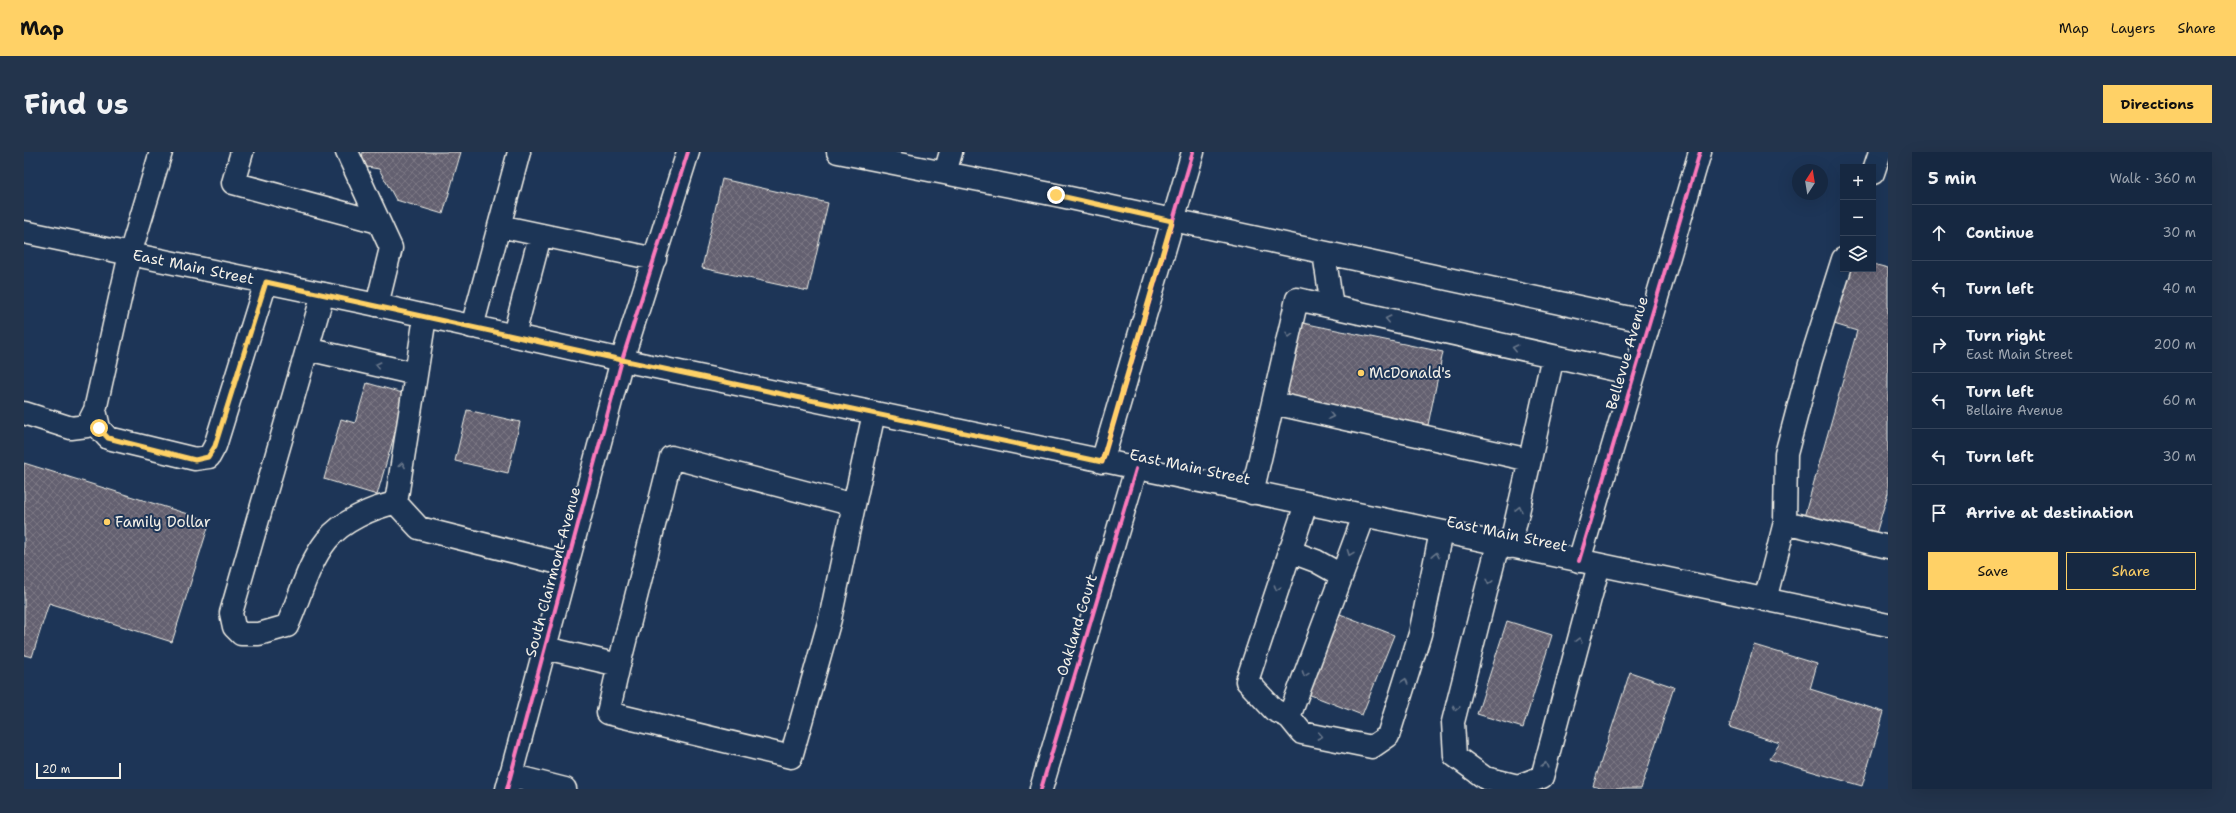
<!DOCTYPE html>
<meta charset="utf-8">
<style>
body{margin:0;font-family:"Shantell Sans",sans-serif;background:#23344c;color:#f1f3f6}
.controls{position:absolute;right:12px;top:12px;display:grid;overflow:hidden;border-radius:0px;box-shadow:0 4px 16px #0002}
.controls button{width:36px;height:36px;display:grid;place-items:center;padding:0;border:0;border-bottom:1px solid #35445a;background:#162841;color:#f1f3f6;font:20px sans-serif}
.compass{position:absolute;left:1768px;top:12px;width:36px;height:36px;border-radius:50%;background:#162841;box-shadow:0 4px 16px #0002;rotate:12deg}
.scale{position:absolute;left:12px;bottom:10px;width:85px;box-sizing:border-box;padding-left:4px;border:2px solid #f4f1e8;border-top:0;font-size:11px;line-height:14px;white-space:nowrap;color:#f4f1e8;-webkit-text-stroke:3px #1d3557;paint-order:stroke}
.stop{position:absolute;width:12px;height:12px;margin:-9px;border:3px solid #ffd166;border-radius:50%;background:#fff}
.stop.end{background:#ffd166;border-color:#fff;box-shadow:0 1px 4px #0008}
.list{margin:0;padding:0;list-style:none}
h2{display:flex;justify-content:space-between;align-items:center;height:52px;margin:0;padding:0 16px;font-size:17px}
h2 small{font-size:13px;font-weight:400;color:#9ea6b1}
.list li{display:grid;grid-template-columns:26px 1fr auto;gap:12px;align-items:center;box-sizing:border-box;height:56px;padding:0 16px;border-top:1px solid #35445a}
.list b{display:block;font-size:15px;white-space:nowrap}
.list p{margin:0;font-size:13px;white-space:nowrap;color:#9ea6b1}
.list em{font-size:13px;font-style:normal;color:#9ea6b1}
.actions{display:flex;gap:8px;padding:12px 16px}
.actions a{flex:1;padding:9px 0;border:1px solid #ffd166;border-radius:0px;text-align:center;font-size:14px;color:#ffd166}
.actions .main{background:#ffd166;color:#111}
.icon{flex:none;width:22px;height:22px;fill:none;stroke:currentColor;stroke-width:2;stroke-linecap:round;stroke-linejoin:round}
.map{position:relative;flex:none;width:1864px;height:637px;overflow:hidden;border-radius:0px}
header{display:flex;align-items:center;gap:24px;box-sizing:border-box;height:56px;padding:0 20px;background:#ffd166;color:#111}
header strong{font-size:19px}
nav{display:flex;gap:22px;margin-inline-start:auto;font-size:14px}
.intro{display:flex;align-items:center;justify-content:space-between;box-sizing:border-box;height:96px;padding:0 24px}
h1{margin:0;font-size:28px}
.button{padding:10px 18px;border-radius:0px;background:#ffd166;color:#111;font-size:14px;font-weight:700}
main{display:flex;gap:24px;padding:0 24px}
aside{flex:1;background:#162841;border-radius:0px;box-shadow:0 4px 16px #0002}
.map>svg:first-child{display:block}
.building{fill:url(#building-cross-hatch);stroke:#f4f1e8}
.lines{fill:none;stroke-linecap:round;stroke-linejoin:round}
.minor-casing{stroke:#f4f1e8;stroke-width:25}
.major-casing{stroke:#f4f1e8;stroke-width:25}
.minor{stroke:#1d3557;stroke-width:22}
.major{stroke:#1d3557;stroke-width:22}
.cycleway-casing{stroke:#1d3557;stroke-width:6}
.cycleway{stroke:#fd7abc;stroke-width:4}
.oneway{stroke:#68778a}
.route{stroke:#ffd166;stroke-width:5}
.poi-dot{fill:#ffd166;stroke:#1d3557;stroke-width:1.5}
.labels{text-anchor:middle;stroke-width:4;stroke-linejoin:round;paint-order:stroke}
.street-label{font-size:15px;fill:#f4f1e8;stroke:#1d3557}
.poi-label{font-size:15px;fill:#f4f1e8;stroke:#1d3557;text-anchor:start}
</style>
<header>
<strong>Map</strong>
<nav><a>Map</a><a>Layers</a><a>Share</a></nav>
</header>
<div class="intro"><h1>Find us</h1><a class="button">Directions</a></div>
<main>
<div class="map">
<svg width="1864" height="637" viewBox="0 0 1864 637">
<defs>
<pattern id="building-cross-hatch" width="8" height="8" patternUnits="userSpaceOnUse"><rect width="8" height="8" fill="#646170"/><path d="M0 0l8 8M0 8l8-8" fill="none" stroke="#7b7884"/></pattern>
</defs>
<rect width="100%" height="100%" fill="#1d3557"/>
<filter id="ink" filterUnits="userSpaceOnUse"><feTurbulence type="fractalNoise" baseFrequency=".025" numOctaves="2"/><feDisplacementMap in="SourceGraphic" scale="8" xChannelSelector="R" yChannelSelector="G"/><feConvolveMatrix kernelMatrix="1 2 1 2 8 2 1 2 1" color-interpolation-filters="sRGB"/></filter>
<g filter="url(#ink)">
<path class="building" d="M339,0H437L419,62L372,48L355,17L337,14Z
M698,27L804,51L784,139L678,116Z
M1849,112L1864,116V341L1851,385L1780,365L1833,179L1810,172L1826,117H1849Z
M1269,169L1419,200L1404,273L1254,242Z
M343,231L382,242L353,343L300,327L317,267L331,271Z
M443,258L496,270L484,321L431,309Z
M0,311L186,369L148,490L25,451L8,505L0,503Z
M1316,462L1370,483L1338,563L1284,542Z
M1483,469L1528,483L1499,576L1453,562Z
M1730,493L1793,512L1786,537L1860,560L1838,634L1745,607L1756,591L1705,575Z
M1606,520L1650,535L1617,637H1580L1569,634Z"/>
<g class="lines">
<g class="minor-casing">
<path id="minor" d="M218,0L209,31L354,70
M323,0L367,96L353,153
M814,0L1032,43L1625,170
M921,21L927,0
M1849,21L1856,0
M475,74L631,107
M1300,101L1308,155
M299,142L207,461L210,475L217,482H235L263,474C276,446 283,413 303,388C317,370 349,355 372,351
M448,175L495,0
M490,183L516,84
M283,197L392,222
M1529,204L1506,308L1249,251L1273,147L1610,222
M71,258L75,276L84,286L171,307L185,305L191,294L242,130
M0,261L47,276L63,274L71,258L106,102L137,0
M1078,310L1169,0
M1228,341L1249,251
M372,351L401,165
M372,351L395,376L543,413
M1282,352L1223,529L1250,558L1265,565L1278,581L1348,595L1364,584L1396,482L1417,380
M1761,370L1762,302L1787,208L1819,107
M1474,392L1429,570L1431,604L1461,626L1494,634L1518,625L1575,413
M1486,395L1506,308
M1265,399L1292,409L1317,423
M1555,409L1676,0
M1741,448L1761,370L1864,395
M521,496L595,513L647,305L830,353L850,261
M595,513L584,561L767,605L806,467L830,353
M1265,565L1340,364
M486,623L541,637
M483,637L598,208L664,0
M1017,637L1112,317"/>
</g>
<g class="major-casing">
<g id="major">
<path id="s1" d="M0,80L353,153L598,208L1864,473"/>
</g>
</g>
<use href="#minor" class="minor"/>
<use href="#major" class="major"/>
<g class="cycleway-casing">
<path id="cycleway" d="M1078,310L1169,0
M1555,409L1676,0
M483,637L598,208L664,0
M1017,637L1112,317"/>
</g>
<use href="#cycleway" class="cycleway"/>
</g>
<defs><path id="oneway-chevron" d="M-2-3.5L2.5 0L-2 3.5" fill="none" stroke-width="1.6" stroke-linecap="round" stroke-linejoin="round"/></defs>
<g class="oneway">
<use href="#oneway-chevron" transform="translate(1364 167) rotate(-167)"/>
<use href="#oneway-chevron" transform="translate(1265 183) rotate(103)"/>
<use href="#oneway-chevron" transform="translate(1491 196) rotate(-167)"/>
<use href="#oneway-chevron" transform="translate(354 213) rotate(-167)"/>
<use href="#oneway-chevron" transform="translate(1307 264) rotate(12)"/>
<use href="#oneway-chevron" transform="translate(378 313) rotate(-81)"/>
<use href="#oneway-chevron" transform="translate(1495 357) rotate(-77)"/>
<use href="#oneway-chevron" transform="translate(1326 401) rotate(111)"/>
<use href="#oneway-chevron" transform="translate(1412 403) rotate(-78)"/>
<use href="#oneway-chevron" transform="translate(1465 430) rotate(104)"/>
<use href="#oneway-chevron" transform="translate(1253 436) rotate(108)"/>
<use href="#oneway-chevron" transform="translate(1555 488) rotate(-75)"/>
<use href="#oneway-chevron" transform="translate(1281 522) rotate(110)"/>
<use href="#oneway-chevron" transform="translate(1381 529) rotate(-73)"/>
<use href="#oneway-chevron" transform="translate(1432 556) rotate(104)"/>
<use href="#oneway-chevron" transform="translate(1296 584) rotate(11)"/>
<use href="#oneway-chevron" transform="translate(1521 613) rotate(-75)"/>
</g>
</g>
<g class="lines" filter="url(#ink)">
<path class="route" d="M75,276L84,286L171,308L184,305L191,294L242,130L598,208L1078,310L1148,69L1032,43"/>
</g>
<g class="poi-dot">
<circle cx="1337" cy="221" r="4"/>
<circle cx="83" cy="370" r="4"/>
</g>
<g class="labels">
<g class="street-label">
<text dy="5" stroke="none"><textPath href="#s1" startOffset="173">East Main Street</textPath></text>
<text transform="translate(1603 201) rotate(-74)" y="5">Bellevue Avenue</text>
<text transform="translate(1166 315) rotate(12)" y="5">East Main Street</text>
<text transform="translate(1483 382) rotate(12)" y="5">East Main Street</text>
<text transform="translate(529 420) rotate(-75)" y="5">South Clairmont Avenue</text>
<text transform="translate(1053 473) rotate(-73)" y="5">Oakland Court</text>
</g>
<g class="poi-label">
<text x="1345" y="226">McDonald's</text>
<text x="91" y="375">Family Dollar</text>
</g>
</g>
</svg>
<div class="controls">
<button>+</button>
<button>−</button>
<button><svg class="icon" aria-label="layers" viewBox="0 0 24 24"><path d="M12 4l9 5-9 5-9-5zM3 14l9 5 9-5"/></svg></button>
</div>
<svg class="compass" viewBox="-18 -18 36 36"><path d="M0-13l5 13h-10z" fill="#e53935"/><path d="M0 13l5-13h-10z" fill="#9ea6b1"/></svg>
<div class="scale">20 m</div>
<div class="stop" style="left:75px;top:276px"></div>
<div class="stop end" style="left:1032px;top:43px"></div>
</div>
<aside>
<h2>5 min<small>Walk · 360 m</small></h2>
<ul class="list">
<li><svg class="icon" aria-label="ahead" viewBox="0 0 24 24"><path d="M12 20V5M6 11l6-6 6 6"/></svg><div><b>Continue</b></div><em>30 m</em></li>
<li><svg class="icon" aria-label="left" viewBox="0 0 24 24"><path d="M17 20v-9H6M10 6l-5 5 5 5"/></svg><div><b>Turn left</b></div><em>40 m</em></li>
<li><svg class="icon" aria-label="right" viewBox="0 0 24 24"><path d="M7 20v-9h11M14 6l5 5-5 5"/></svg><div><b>Turn right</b><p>East Main Street</p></div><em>200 m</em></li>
<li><svg class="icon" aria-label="left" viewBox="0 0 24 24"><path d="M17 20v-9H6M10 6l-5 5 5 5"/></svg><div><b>Turn left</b><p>Bellaire Avenue</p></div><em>60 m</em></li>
<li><svg class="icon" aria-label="left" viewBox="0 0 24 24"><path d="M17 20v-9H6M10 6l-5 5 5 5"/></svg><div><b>Turn left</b></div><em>30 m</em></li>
<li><svg class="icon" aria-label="arrive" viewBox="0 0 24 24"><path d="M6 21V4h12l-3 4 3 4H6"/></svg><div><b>Arrive at destination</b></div></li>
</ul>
<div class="actions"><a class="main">Save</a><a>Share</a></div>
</aside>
</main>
